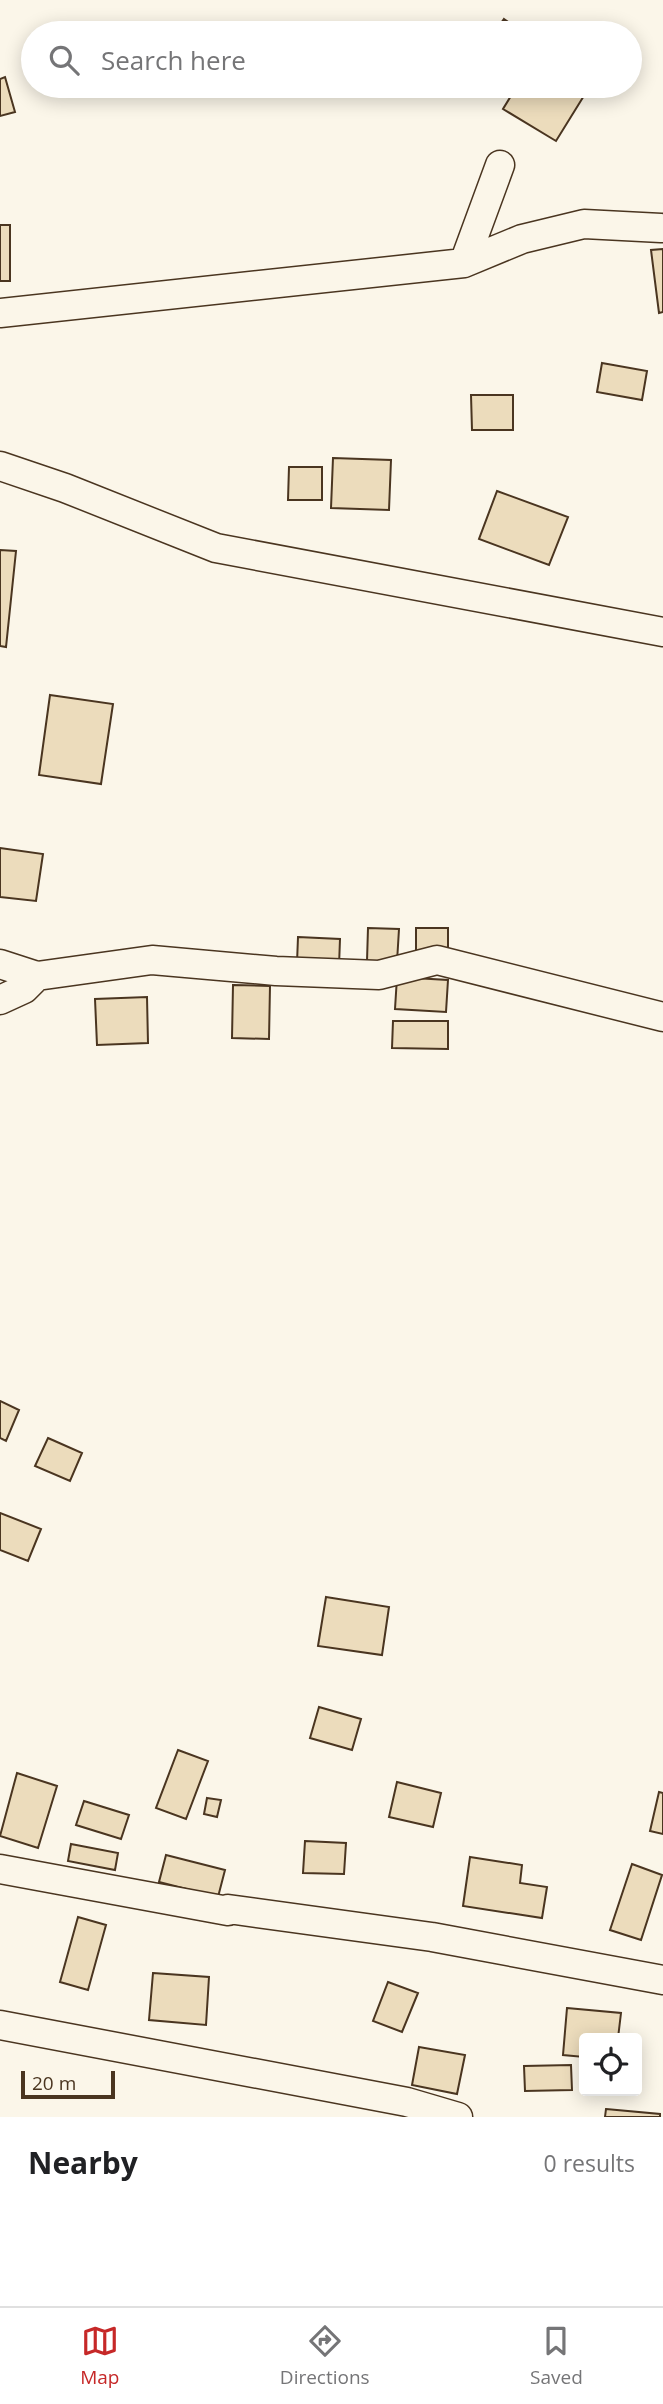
<!DOCTYPE html>
<style>
body{margin:0;font-family:"Open Sans",sans-serif;background:#f2f2f2;color:#202124}
.controls{position:absolute;right:21px;bottom:21px;display:grid;overflow:hidden;border-radius:7px;box-shadow:0 4px 18px #0003}
.controls button{width:63px;height:63px;display:grid;place-items:center;padding:0;border:0;border-bottom:2px solid #e0e0e0;background:#fff;color:#202124;font:35px sans-serif}
.scale{position:absolute;left:21px;bottom:18px;width:94px;box-sizing:border-box;padding-left:7px;border:4px solid #4a3520;border-top:0;font-size:19px;line-height:24px;white-space:nowrap;color:#4a3520;-webkit-text-stroke:5px #fbf6e9;paint-order:stroke}
.list{margin:0;padding:0;list-style:none}
h2{display:flex;justify-content:space-between;align-items:center;height:91px;margin:0;padding:0 28px;font-size:30px}
h2 small{font-size:23px;font-weight:400;color:#757577}
.icon{flex:none;width:38px;height:38px;fill:none;stroke:currentColor;stroke-width:2;stroke-linecap:round;stroke-linejoin:round}
.map{position:relative;flex:none;width:663px;height:2117px;overflow:hidden}
.search{position:absolute;background:#fff;box-shadow:0 4px 18px #0003;left:21px;right:21px;top:21px;height:77px;display:flex;align-items:center;gap:18px;box-sizing:border-box;padding:0 24px;border-radius:38px;color:#757577;font-size:26px}
.sheet{height:189px;background:#fff}
nav{display:flex;justify-content:space-around;align-items:center;box-sizing:border-box;height:98px;border-top:2px solid #e0e0e0;background:#fff;font-size:19px;color:#757577}
nav a{display:grid;justify-items:center;gap:4px}
nav .on{color:#c62828}
.map>svg:first-child{display:block}
.building{fill:#ecdcbc;stroke:#4a3520;stroke-width:2}
.lines{fill:none;stroke-linecap:round;stroke-linejoin:round}
.street-casing{stroke:#4a3520;stroke-width:31}
.street{stroke:#fbf6e9;stroke-width:28}
</style>
<div class="map">
<svg width="663" height="2117" viewBox="0 0 663 2117">
<rect width="100%" height="100%" fill="#fbf6e9"/>
<path class="building" d="M504,19L524,33H494Z
M5,77L15,112L0,116V79Z
M517,86H590L556,141L503,109Z
M0,225H10V281H0Z
M663,249V312L659,313L651,250Z
M602,363L647,371L642,400L597,392Z
M471,395H513V430H472Z
M333,458L391,460L389,510L331,508Z
M289,467H322V500H288Z
M497,491L568,517L549,565L479,539Z
M0,550L16,551L6,647L0,646Z
M50,695L113,704L101,784L39,775Z
M0,848L43,854L36,901L0,897Z
M368,928L399,929L397,962L367,961Z
M416,928H448V953L416,952Z
M298,937L340,939L339,966L297,963Z
M397,977L448,980L446,1012L395,1009Z
M233,985L270,986L269,1039L232,1038Z
M147,997L148,1043L97,1045L95,999Z
M393,1021H448V1049L392,1048Z
M0,1401L19,1410L6,1441L0,1438Z
M48,1438L82,1453L70,1481L35,1466Z
M0,1513L41,1529L28,1561L0,1550Z
M326,1597L389,1607L382,1655L318,1646Z
M319,1707L361,1719L352,1750L310,1738Z
M178,1750L208,1761L186,1819L156,1808Z
M17,1773L57,1786L38,1848L0,1836Z
M397,1782L441,1793L433,1827L389,1817Z
M659,1792L663,1793V1834L650,1831Z
M207,1798L221,1800L217,1817L204,1814Z
M84,1801L129,1815L121,1839L76,1825Z
M305,1841L346,1843L344,1874L303,1873Z
M71,1844L118,1853L115,1870L68,1861Z
M166,1855L225,1870L218,1897L159,1882Z
M470,1857L522,1865L520,1883L547,1887L542,1918L463,1906Z
M632,1864L662,1875L641,1940L610,1930Z
M78,1917L106,1925L88,1990L60,1982Z
M153,1973L209,1977L206,2025L149,2020Z
M388,1982L418,1993L402,2032L373,2021Z
M567,2008L621,2013L618,2038H584V2057L563,2055Z
M419,2047L465,2055L457,2094L412,2085Z
M571,2065L572,2090L525,2091L524,2066Z
M606,2109L660,2114V2117H605Z"/>
<g class="lines">
<g class="street-casing">
<path id="street" d="M464,263L500,165
M0,313L464,263L522,239L584,224L661,228
M0,466L65,488L216,548L663,632
M0,964L37,976
M0,1000L24,989L37,976L152,960L276,971L379,975L437,960L663,1017
M0,1869L228,1911V1909L432,1937L663,1980
M0,2025L407,2102L458,2117"/>
</g>
<use href="#street" class="street"/>
</g>
</svg>
<div class="controls">
<button><svg class="icon" aria-label="locate" viewBox="0 0 24 24"><circle cx="12" cy="12" r="6"/><path d="M12 2v4M12 18v4M2 12h4M18 12h4"/></svg></button>
</div>
<div class="scale">20 m</div>
<div class="search"><svg class="icon" aria-label="search" viewBox="0 0 24 24"><circle cx="10" cy="10" r="6"/><path d="M15 15l6 6"/></svg>Search here</div>
</div>
<section class="sheet">
<h2>Nearby<small>0 results</small></h2>
<ul class="list">
</ul>
</section>
<nav>
<a class="on"><svg class="icon" aria-label="map" viewBox="0 0 24 24"><path d="M3 6l6-2 6 2 6-2v14l-6 2-6-2-6 2zM9 4v14M15 6v14"/></svg>Map</a>
<a><svg class="icon" aria-label="directions" viewBox="0 0 24 24"><path d="M12 3l9 9-9 9-9-9zM9 14v-3h6M13 9l2 2-2 2"/></svg>Directions</a>
<a><svg class="icon" aria-label="saved" viewBox="0 0 24 24"><path d="M7 4h10v16l-5-4-5 4z"/></svg>Saved</a>
</nav>
